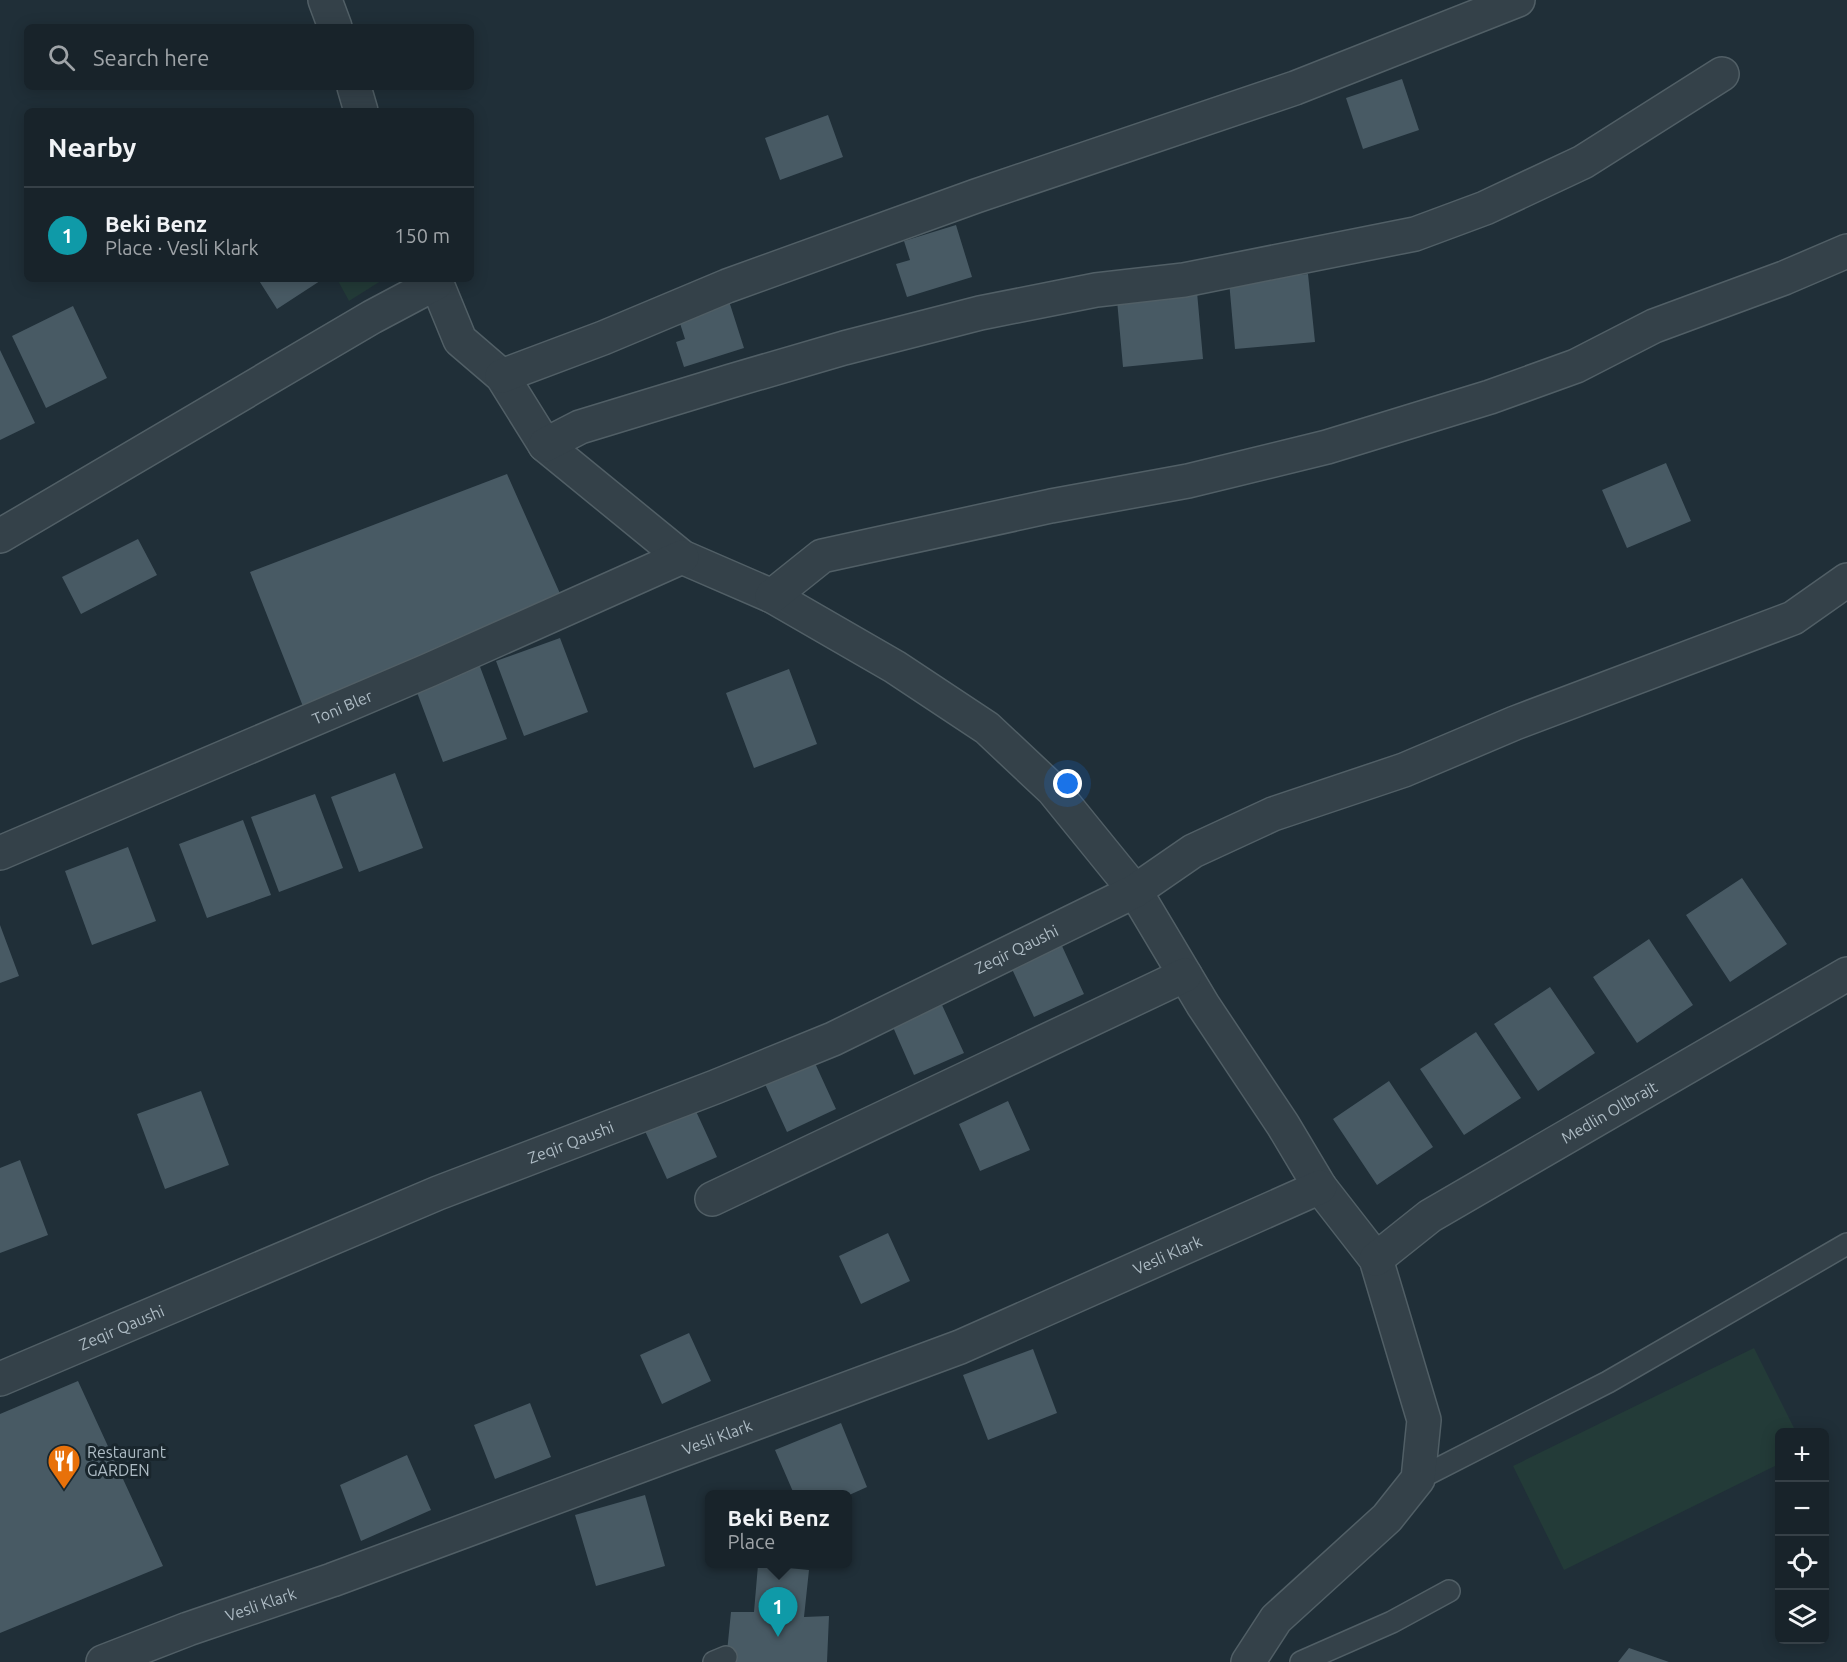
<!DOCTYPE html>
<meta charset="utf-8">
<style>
body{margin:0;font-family:Ubuntu,sans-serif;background:#252f36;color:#f1f3f6}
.controls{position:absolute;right:18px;bottom:18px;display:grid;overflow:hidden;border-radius:9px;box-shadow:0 3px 15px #0003}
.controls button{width:54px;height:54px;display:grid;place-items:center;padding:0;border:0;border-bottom:2px solid #364047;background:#18232a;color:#f1f3f6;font:30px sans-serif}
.you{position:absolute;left:1068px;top:784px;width:21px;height:21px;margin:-15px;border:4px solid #fff;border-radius:50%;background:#1a73e8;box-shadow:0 0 0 9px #1a73e833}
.badge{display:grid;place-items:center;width:39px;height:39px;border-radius:50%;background:#80c8f9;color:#fff;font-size:20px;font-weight:700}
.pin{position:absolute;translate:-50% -50px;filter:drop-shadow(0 2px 3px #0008)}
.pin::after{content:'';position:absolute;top:32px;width:21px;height:18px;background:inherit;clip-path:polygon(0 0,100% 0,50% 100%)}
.popup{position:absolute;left:705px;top:1490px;width:147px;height:78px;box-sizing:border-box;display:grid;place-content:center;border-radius:9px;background:#18232a;filter:drop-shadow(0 2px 4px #0005);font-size:20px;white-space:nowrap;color:#9fa4a8}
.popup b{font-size:22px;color:#f1f3f6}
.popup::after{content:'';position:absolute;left:50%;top:100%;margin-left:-12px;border:12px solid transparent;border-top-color:#18232a}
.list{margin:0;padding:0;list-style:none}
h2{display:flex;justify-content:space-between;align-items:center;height:78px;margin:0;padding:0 24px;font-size:26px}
h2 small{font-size:20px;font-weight:400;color:#9fa4a8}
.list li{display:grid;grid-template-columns:39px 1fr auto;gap:18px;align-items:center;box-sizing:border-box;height:96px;padding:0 24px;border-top:2px solid #364047}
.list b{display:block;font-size:22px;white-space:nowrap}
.list p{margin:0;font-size:20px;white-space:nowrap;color:#9fa4a8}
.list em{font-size:20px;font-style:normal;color:#9fa4a8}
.icon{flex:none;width:33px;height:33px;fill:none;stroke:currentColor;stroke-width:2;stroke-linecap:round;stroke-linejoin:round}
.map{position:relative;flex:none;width:1847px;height:1662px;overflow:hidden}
.search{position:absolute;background:#18232a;box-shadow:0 3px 15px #0003;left:24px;top:24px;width:450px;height:66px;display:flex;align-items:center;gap:15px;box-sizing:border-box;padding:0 21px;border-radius:9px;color:#9fa4a8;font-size:22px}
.panel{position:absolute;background:#18232a;box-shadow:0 3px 15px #0003;left:24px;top:108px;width:450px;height:174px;border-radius:9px}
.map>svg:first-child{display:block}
.green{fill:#233b38}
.building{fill:#485a64}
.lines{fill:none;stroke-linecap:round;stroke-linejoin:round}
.lane-casing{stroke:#515f66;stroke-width:24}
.street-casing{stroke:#515f66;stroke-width:36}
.lane{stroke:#344149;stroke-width:21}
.street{stroke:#344149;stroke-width:33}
.labels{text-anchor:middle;stroke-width:6;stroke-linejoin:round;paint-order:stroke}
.street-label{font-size:16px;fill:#aebcc5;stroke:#19262d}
.poi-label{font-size:16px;fill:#aebcc5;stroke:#19262d;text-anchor:start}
</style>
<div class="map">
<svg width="1847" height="1662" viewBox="0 0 1847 1662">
<rect width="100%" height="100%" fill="#202f38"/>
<path class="green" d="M337,279H384L349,301Z
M1754,1348L1796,1432H1780L1779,1464L1564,1570L1513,1466Z"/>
<path class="building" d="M1402,79L1419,130L1363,149L1346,98Z
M828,115L843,157L780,180L765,138Z
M956,225L972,277L907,297L896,264L910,260L904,241Z
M1308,274L1315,342L1235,349L1229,281Z
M258,279H323L277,309Z
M1197,292L1203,359L1123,367L1117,300Z
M729,301L744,348L684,367L676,342L685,339L678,317Z
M73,306L107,378L46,408L12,336Z
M0,350L35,423L0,440Z
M1666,463L1691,521L1627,548L1602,490Z
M507,474L562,598L304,709L250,572Z
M138,539L157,575L81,614L62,577Z
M560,638L588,712L524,736L496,661Z
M479,664L507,739L443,762L415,687Z
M789,669L817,744L754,768L726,693Z
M395,773L423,848L359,872L331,797Z
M315,794L343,868L279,892L251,817Z
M243,820L271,895L207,918L179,844Z
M128,847L156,921L92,945L65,871Z
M1742,878L1787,944L1730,982L1686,915Z
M0,925L19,976L0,983Z
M1649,939L1693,1005L1637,1043L1593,977Z
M1062,946L1084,994L1034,1017L1012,969Z
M1550,987L1595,1053L1538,1091L1494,1024Z
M942,1005L964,1053L914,1075L893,1027Z
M1476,1032L1521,1098L1464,1135L1420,1069Z
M814,1061L836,1109L787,1132L765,1084Z
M1389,1081L1433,1147L1377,1185L1333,1119Z
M201,1091L229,1165L165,1189L137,1114Z
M1008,1101L1030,1150L980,1171L959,1124Z
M695,1109L717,1157L667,1179L645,1131Z
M20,1160L48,1235L0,1253V1168Z
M888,1233L910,1281L861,1304L839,1256Z
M689,1333L711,1381L662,1404L640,1355Z
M1033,1349L1057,1413L988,1440L963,1375Z
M78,1381L163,1566L0,1633V1414Z
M530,1403L551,1457L495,1479L474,1425Z
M841,1423L867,1487L847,1496L794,1494L775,1450Z
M407,1455L431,1510L361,1541L340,1485Z
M645,1495L665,1566L596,1586L575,1515Z
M758,1565L809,1570L804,1617L829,1616L827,1662H726L731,1612H754Z
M1629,1648L1669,1662H1618Z"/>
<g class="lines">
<g class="lane-casing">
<path id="lane" d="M1418,1479L1608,1382L1847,1244
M714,1662L726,1657
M1301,1662L1392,1622L1449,1591"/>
</g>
<g class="street-casing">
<g id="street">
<path d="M325,0L335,27"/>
<path d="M354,87L361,111"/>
<path d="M435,279L460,340L502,376L545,445L682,557L772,596L895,667L987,728L1053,790L1135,891L1203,1005L1283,1125L1320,1187L1376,1259L1424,1420L1418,1479L1387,1518L1276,1619L1248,1662"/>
<path d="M502,376L603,338L727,286L976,196L1295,88L1518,0"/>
<path d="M545,445L580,427L731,381L844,348L980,313L1096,290L1184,280L1415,234L1485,208L1583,162L1722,74"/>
<path d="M0,536L372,317L436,283"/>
<path d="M772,596L822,556L1051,506L1188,481L1327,447L1490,397L1576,366L1654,326L1784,278L1847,251"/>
<path id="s1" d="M0,853L429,670L682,557"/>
<path d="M712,1199L1185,975"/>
<path id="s2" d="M1376,1259L1430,1216L1847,974"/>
<path id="s3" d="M0,1379L438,1193L715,1087L833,1039L1135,891L1193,851L1273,814L1404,770L1515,723L1793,618L1847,580"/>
<path id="s4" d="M103,1662L188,1629L332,1580L960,1347L1320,1187"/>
</g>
</g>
<use href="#lane" class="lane"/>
<use href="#street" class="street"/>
</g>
<defs>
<g id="restaurant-pin" transform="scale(1.725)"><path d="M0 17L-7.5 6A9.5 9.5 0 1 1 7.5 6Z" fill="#e8710a" stroke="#19262d"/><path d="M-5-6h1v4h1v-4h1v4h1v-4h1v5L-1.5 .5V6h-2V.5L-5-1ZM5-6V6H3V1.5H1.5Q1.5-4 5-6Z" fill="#fff"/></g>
</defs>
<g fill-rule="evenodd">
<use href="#restaurant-pin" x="64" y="1461"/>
</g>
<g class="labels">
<g class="street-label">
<text dy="6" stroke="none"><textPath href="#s1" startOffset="372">Toni Bler</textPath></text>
<text dy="6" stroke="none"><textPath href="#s3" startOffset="1104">Zeqir Qaushi</textPath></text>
<text dy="6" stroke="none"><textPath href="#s2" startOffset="276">Medlin Ollbrajt</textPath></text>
<text dy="6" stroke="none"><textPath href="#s3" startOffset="618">Zeqir Qaushi</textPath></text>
<text dy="6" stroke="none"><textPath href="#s4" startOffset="1140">Vesli Klark</textPath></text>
<text dy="6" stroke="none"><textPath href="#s3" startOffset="132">Zeqir Qaushi</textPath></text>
<text dy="6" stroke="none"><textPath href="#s4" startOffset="654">Vesli Klark</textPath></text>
<text dy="6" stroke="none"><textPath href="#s4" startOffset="168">Vesli Klark</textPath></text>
</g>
<g class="poi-label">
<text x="87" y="1458">Restaurant<tspan x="87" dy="18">GARDEN</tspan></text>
</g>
</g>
</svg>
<div class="controls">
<button>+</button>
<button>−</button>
<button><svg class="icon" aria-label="locate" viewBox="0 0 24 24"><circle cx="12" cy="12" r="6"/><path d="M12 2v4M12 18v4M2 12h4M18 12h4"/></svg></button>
<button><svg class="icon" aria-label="layers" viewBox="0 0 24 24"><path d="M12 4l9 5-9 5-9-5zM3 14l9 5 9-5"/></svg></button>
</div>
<div class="you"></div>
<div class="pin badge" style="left:778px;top:1637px;background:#0f9aa8">1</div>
<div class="popup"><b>Beki Benz</b>Place</div>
<div class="search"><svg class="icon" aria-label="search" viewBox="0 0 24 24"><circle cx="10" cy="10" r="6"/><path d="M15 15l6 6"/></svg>Search here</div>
<section class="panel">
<h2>Nearby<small></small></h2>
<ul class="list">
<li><span class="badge" style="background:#0f9aa8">1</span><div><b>Beki Benz</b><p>Place · Vesli Klark</p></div><em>150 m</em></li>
</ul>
</section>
</div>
